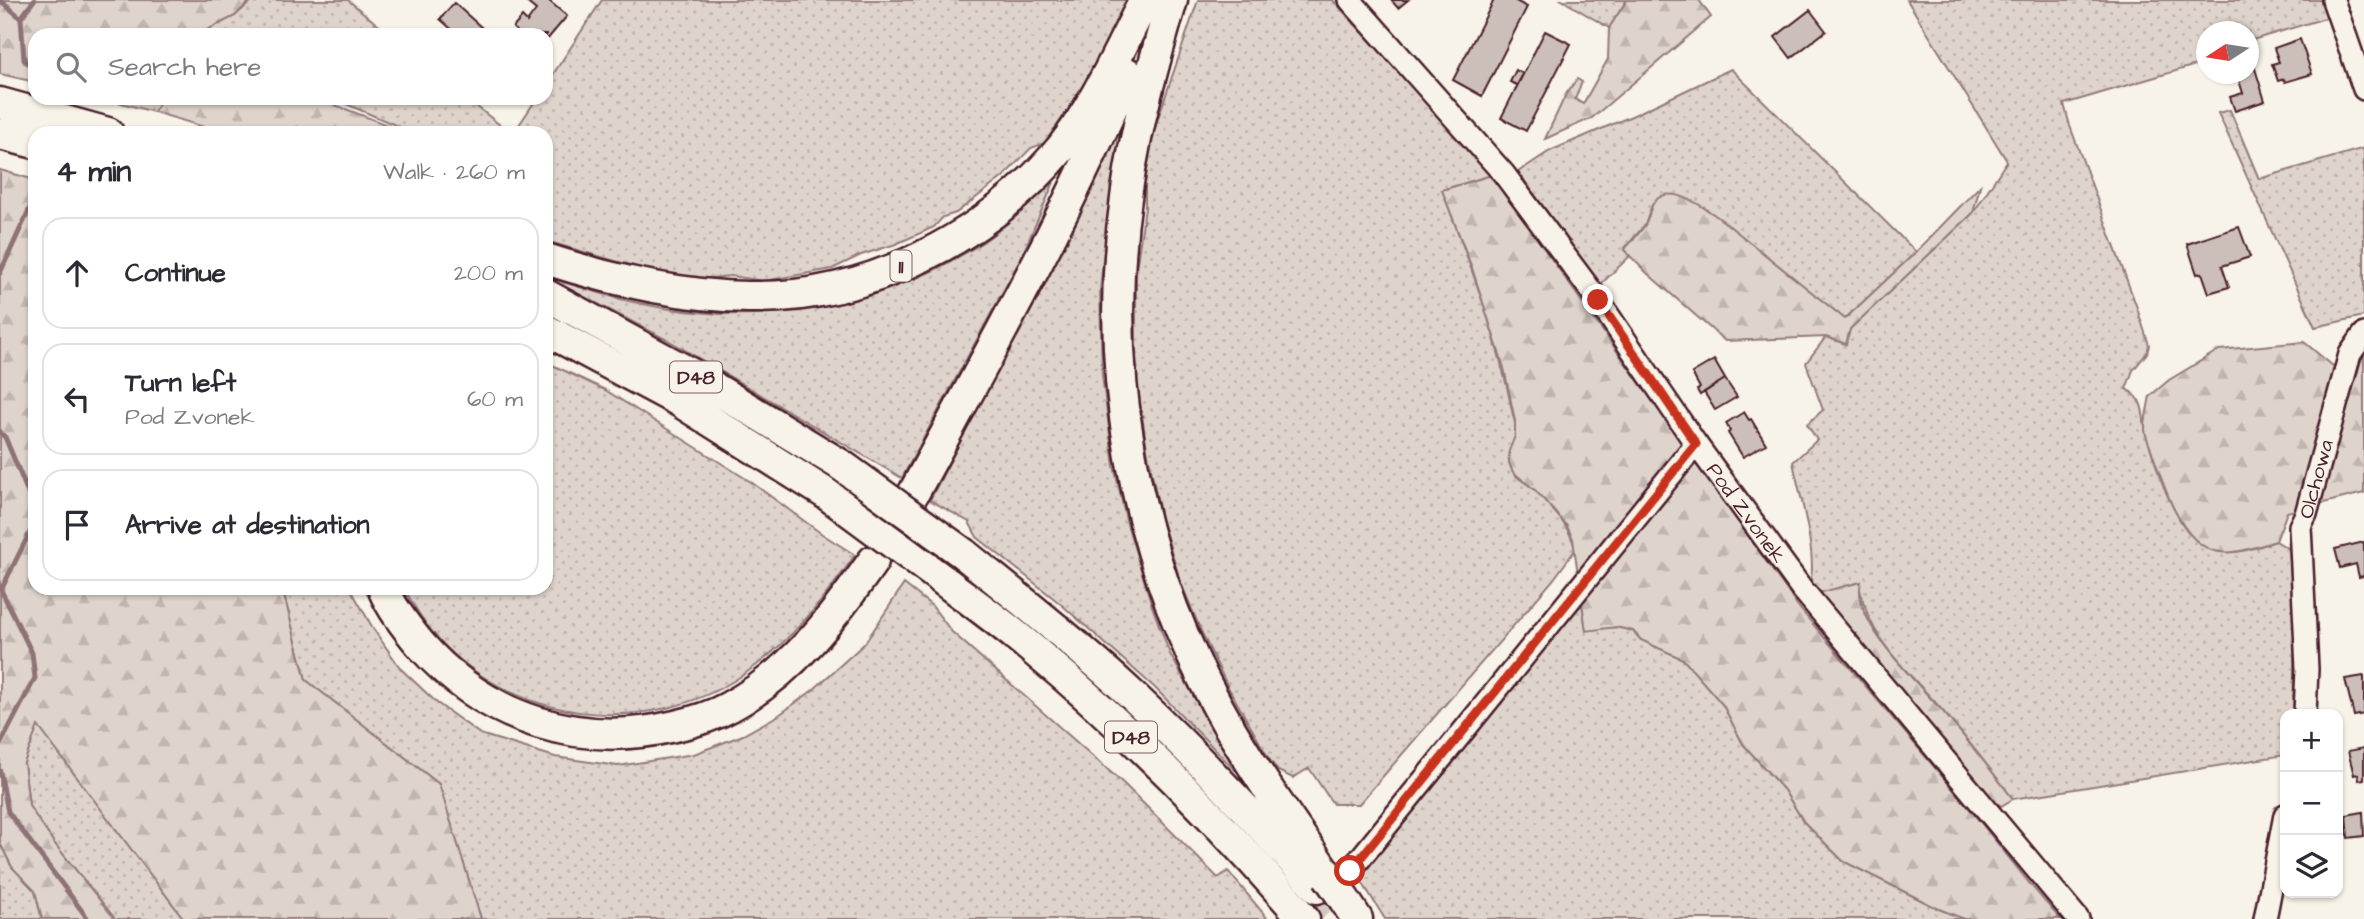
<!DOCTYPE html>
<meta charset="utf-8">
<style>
body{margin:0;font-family:"Architects Daughter",sans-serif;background:#f2f2f3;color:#2b2b33}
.controls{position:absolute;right:21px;bottom:21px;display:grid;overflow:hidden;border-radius:14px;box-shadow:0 2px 5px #0004}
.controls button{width:63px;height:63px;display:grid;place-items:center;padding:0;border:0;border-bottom:2px solid #e1e1e2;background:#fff;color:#2b2b33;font:35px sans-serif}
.compass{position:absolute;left:2196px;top:21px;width:63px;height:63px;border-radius:50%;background:#fff;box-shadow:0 2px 5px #0004;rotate:258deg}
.stop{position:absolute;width:21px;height:21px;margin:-16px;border:5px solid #c8321e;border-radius:50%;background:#fff}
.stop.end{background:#c8321e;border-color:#fff;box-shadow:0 2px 7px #0008}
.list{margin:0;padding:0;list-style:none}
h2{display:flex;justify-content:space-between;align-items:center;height:91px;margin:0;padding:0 28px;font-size:30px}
h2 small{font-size:23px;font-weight:400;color:#7c7c81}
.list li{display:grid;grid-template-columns:46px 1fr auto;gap:21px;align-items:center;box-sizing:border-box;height:112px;margin:0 14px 14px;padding:0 14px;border:2px solid #e1e1e2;border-radius:21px}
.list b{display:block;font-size:26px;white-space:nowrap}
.list p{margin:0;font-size:23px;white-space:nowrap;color:#7c7c81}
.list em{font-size:23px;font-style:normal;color:#7c7c81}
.icon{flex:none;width:38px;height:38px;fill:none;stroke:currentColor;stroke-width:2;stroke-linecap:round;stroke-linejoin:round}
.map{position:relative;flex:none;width:2364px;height:919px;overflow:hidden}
.search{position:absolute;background:#fff;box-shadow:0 2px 5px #0004;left:28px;top:28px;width:525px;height:77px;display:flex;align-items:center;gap:18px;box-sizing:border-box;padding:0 24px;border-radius:21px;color:#7c7c81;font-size:26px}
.panel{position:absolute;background:#fff;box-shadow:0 2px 5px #0004;left:28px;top:126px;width:525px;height:469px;border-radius:21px}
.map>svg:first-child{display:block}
.grass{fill:url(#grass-dots);stroke:#947a7c;stroke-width:2}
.forest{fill:url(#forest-firs);stroke:#947a7c;stroke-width:2}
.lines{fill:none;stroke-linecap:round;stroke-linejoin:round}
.stream{stroke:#8e7275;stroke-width:5}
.building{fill:#ccbfb9;stroke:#4a1f2b;stroke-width:2}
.minor-tunnel{stroke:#d4c9c2;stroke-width:21;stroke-dasharray:21 10;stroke-linecap:butt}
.minor-casing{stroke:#4a1f2b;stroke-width:26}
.highway-casing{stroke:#4a1f2b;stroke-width:35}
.minor{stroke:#f7f3e8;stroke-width:21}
.highway{stroke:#f7f3e8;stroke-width:30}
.highway-bridge-casing{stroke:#4a1f2b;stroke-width:35;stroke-linecap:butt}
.highway-bridge{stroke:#f7f3e8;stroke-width:30}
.route{stroke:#c8321e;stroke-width:9}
.labels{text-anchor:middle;stroke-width:7;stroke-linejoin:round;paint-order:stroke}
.shield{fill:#f7f3e8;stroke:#7e5f64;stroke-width:2}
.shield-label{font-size:19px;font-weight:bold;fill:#4a1f2b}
.street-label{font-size:21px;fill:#4a1f2b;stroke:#f7f3e8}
</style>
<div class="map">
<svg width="2364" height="919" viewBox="0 0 2364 919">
<defs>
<pattern id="grass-dots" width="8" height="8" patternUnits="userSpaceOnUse" patternTransform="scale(1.75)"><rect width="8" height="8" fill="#ded4cc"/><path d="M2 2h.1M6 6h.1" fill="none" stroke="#c0b6af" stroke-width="1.8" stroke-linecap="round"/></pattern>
<pattern id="forest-firs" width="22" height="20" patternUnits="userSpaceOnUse" patternTransform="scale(1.75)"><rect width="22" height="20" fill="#ded4cc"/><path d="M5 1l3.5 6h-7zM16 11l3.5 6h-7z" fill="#c0b6af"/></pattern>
</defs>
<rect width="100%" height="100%" fill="#f7f3e8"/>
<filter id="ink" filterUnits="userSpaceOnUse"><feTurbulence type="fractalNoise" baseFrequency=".0143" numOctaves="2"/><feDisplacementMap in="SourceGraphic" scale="14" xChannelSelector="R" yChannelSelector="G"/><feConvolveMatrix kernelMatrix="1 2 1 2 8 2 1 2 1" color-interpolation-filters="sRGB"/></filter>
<g filter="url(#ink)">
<path class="grass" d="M253,0H348L390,35H197L235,16Z
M602,0H1127L1104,51L1077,97L1045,143L1031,148L1003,177L956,213L943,217L934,227L896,244L861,255L832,269L764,281L731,276L699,279L650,271L546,241V133H510L517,128L537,98H546V85Z
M1198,0H1333L1492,175L1442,190C1470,264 1498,337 1513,415C1515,421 1516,429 1515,436C1513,448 1506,460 1513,472C1517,479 1528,484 1534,489C1550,504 1572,529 1575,550L1553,580L1359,804H1333L1309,768L1293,778L1278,771L1268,757L1228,687L1201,631L1181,583L1161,518L1147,449L1138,389L1136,365V270L1145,208V184L1152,136Z
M1562,0H1627L1609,28Z
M1907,0H2326L2332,16L2249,41L2248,32H2206V54L2196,57V65L2064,104L2070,126L2136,305L2149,345L2147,353L2133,370L2126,389C2147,400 2141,415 2147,435C2157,472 2179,547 2223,552C2240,554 2260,546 2276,541L2289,549L2295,627L2293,714H2285V755L2013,799C1988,766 1962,733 1935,702C1900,663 1871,641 1859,586L1818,593L1810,583C1818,556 1799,492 1793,462L1817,440L1807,424L1823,410L1806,363L1826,337L1846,344L1850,329L1973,213L2007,161Z
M1731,69L1916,252L1845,319L1707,210L1652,205L1645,225L1624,249L1630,256L1600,285L1518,172L1550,151L1634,115Z
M126,98H162L154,112L121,103Z
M332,98H466L510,133H414Z
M2230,110L2259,179L2364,148V316L2315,327L2218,113Z
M1122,126L1111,187L1100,290L1102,375L1114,466L1127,524L1153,609L1170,654L1236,771L1154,687L1062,605L977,537L969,522L930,500Z
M1054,182L1020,260L902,478L671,342L546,277C577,285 607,297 638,303C750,328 874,311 972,249C1002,230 1028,206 1054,182Z
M546,362L605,390L640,412L751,482L822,534L855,555C822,602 791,642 743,675C646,740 509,723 433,633C421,619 412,603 404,588H546Z
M904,584L932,606L952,632L1124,784L1218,878L1228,871L1268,919H481L439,784L306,680L282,588H350L374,630L401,669L437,703L480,734L555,757L618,766L694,754L743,735L779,715L813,690L865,643Z
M1582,604L1586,630L1616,627L1633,631L1641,640L1683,659L1723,705L1743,744L1784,790L1804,822L1843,861L1939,909L1964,919H1385L1357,874L1535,657Z
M38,725L184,919H115L54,843L29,806L24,763Z
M0,843L12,867L35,891L42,919H0Z"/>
<path class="forest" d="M0,0H251L235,16L197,35H35V82L0,74Z
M1627,0H1699L1711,17L1592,118L1545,139L1566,94L1577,79L1582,82L1575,99L1583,104L1608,59L1609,28Z
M162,98H317L408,133H224L154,112Z
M0,170L35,180V588H282L306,680L439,784L481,919H184L38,726L24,763L29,806L54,843L115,919H42L35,891L12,867L0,843Z
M1492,175L1800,609L1970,809L2030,884L2060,919H1964L1939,909L1843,861L1804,822L1784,790L1743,744L1723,705L1683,659L1641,640L1633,631L1616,627L1586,631L1573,539L1567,526L1536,491L1513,472L1509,463V451L1515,436V421L1504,368L1472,268L1442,190Z
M1980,186L1973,213L1850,329L1846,344L1826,337L1725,341L1647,273L1624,250C1631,242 1639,234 1645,225C1650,217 1649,206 1656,200C1674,182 1712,213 1727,224L1845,319L1916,252Z
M2304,342L2333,366L2357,362L2364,344V493L2287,512L2276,541C2255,547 2228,559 2207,548C2178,534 2163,483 2153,455C2151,447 2145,437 2145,429C2145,418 2148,407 2150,396L2169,380L2219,350Z
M1861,582C1850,622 1922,687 1946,715C1969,742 1991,770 2013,799L2001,806L1982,792L1818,593Z"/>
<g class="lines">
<path class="stream" d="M0,0L21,18L24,60L35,68
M21,18L34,0
M60,98L64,110
M0,273L35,197
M0,433L5,437L34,507L33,526L1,590L32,653L35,678L0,745
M0,771L8,812L88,919"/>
</g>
<path class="building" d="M524,0H548L567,16L546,41V35H521L513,28L522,17L527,22L536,10Z
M1391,0H1408L1398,8Z
M1494,0H1514L1527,7L1482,96L1453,80Z
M454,3L490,35H458L440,19Z
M1810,10L1826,31L1791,58L1775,37Z
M1545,31L1571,44L1526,131L1501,118Z
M2300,39L2312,74L2285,82L2284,79L2278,81L2272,64L2279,62L2274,48Z
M2253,62L2265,101L2235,111L2230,97L2243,93L2237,74H2248V64Z
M1516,70L1523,74L1517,85L1510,82Z
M2239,227L2250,257L2222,266L2229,287L2209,293L2202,273L2197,274L2187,244Z
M1714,360L1725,379L1700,395L1697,390L1700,388L1692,373Z
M1725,379L1737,397L1715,410L1704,392Z
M1744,412L1749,420L1751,419L1766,444L1743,457L1728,433L1730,431L1726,423Z
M2364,542V576L2359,577L2356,564L2340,568L2335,549Z
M2364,676V714L2354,716L2345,679Z
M2364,748V779L2359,780L2358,774L2354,775L2348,751Z
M2363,812L2364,836L2348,838L2346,815Z"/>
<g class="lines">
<path class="minor-tunnel" d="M1309,919L1344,878"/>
<g class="minor-casing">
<g id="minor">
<path id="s1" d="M1350,0L1504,174L1598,300L1696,444L1802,589L2078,919"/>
<path d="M2333,0L2364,89"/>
<path id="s2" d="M2305,714L2307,669L2300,526L2306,514L2350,354L2364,334"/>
<path d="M1350,871L1696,444"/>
<path d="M2265,919L2285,815"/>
</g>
</g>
<g class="highway-casing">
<path id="highway" d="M1172,0C1154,62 1136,126 1127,190C1101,366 1133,552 1218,707C1250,766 1290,821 1328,876
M0,103L108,133
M0,134L35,143
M546,259C611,280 679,296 748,297C866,300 988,237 1062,147C1097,103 1119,49 1145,0
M546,295L693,375L841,465
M546,330L679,401L825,493
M913,494C988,356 1066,218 1127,73
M964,554C1021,600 1078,645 1132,695C1197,756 1258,821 1317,888
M947,583C975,604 1004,625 1031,648C1130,730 1220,822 1304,919
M383,588C391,608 407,628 421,645C486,719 579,749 675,726C693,722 713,716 729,707C791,674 834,617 873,561
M1344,899L1357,919"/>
</g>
<use href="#minor" class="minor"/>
<use href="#highway" class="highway"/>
<g class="highway-bridge-casing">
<path id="highway-bridge" d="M841,465L964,554
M825,493L947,583
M1328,876L1344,899"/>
</g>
<use href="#highway-bridge" class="highway-bridge"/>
</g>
</g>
<g class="lines" filter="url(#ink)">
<path class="route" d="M1350,871L1696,444L1598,300"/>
</g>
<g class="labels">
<g class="shield">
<rect x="890.5" y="250.5" width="21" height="31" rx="5"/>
<rect x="670" y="361.5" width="52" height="31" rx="5"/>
<rect x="1105" y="721.5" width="52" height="31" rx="5"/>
</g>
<g class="shield-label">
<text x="901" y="273">11</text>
<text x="696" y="384">D48</text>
<text x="1131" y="744">D48</text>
</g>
<g class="street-label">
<text dy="7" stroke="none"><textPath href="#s2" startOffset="238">Olchowa</textPath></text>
<text dy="7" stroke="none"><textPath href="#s1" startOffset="649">Pod Zvonek</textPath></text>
</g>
</g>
</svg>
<div class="controls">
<button>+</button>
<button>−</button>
<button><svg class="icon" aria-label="layers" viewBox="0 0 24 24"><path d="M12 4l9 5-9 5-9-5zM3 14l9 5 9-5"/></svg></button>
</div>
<svg class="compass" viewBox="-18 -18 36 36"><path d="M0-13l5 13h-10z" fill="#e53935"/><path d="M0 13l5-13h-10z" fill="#7c7c81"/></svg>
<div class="stop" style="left:1350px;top:871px"></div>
<div class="stop end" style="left:1598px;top:300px"></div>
<div class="search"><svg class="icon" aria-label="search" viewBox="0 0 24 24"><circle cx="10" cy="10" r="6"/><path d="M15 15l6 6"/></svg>Search here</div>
<section class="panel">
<h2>4 min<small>Walk · 260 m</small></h2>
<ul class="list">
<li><svg class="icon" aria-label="ahead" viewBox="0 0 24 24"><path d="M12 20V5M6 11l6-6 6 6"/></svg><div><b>Continue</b></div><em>200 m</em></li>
<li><svg class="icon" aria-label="left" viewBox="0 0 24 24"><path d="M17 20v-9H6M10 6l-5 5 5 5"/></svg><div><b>Turn left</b><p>Pod Zvonek</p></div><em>60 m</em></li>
<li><svg class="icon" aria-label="arrive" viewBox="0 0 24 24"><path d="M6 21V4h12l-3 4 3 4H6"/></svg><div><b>Arrive at destination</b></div></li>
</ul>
</section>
</div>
